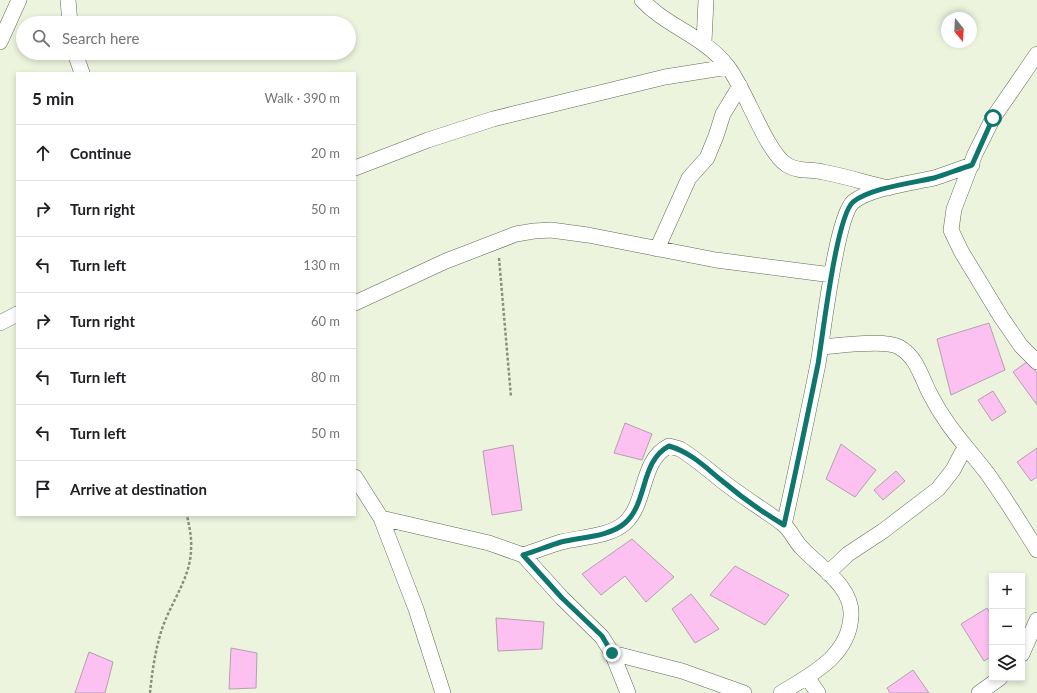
<!DOCTYPE html>
<meta charset="utf-8">
<style>
body{margin:0;font-family:Lato,sans-serif;background:#f6f6f6;color:#202124}
.controls{position:absolute;right:12px;bottom:12px;display:grid;overflow:hidden;border-radius:0px;box-shadow:0 2px 6px #0003}
.controls button{width:36px;height:36px;display:grid;place-items:center;padding:0;border:0;border-bottom:1px solid #e0e0e0;background:#fff;color:#202124;font:20px sans-serif}
.compass{position:absolute;left:941px;top:12px;width:36px;height:36px;border-radius:50%;background:#fff;box-shadow:0 2px 6px #0003;rotate:162deg}
.stop{position:absolute;width:12px;height:12px;margin:-9px;border:3px solid #0f766e;border-radius:50%;background:#fff}
.stop.end{background:#0f766e;border-color:#fff;box-shadow:0 1px 4px #0008}
.list{margin:0;padding:0;list-style:none}
h2{display:flex;justify-content:space-between;align-items:center;height:52px;margin:0;padding:0 16px;font-size:17px}
h2 small{font-size:13px;font-weight:400;color:#757577}
.list li{display:grid;grid-template-columns:26px 1fr auto;gap:12px;align-items:center;box-sizing:border-box;height:56px;padding:0 16px;border-top:1px solid #e0e0e0}
.list b{display:block;font-size:15px;white-space:nowrap}
.list em{font-size:13px;font-style:normal;color:#757577}
.icon{flex:none;width:22px;height:22px;fill:none;stroke:currentColor;stroke-width:2;stroke-linecap:round;stroke-linejoin:round}
.map{position:relative;flex:none;width:1037px;height:693px;overflow:hidden}
.search{position:absolute;background:#fff;box-shadow:0 2px 6px #0003;left:16px;top:16px;width:340px;height:44px;display:flex;align-items:center;gap:10px;box-sizing:border-box;padding:0 14px;border-radius:22px;color:#757577;font-size:15px}
.panel{position:absolute;background:#fff;box-shadow:0 2px 6px #0003;left:16px;top:72px;width:340px;height:444px;border-radius:0px}
.map>svg:first-child{display:block}
.building{fill:#fcc1f1;stroke:#b3a0af}
.lines{fill:none;stroke-linecap:round;stroke-linejoin:round}
.minor-casing{stroke:#636a57;stroke-width:16}
.path{stroke:#8a9080;stroke-width:2.5;stroke-dasharray:3 2;stroke-linecap:butt}
.minor{stroke:#fff;stroke-width:15}
.route{stroke:#0f766e;stroke-width:5}
</style>
<div class="map">
<svg width="1037" height="693" viewBox="0 0 1037 693">
<rect width="100%" height="100%" fill="#ecf4de"/>
<path class="building" d="M989,323L1005,370L951,395L937,339Z
M1028,361L1037,373V405L1013,372Z
M993,391L1006,412L992,421L978,400Z
M625,423L652,434L642,460L614,453Z
M841,444L876,470L855,497L826,479Z
M513,445L522,510L492,515L483,451Z
M1037,448V477L1031,481L1017,462Z
M896,471L905,481L883,500L874,490Z
M632,539L674,577L646,602L625,576L601,595L582,574Z
M735,566L789,595L765,625L710,595Z
M691,594L719,629L695,643L672,609Z
M987,608L992,616V656L984,661L961,624Z
M496,618L544,622L542,649L498,651Z
M231,648L257,653L256,688L229,689Z
M89,652L113,662L105,693H75Z
M913,670L929,693H890L887,688Z"/>
<g class="lines">
<g class="minor-casing">
<path id="minor" d="M68,0L70,23
M642,0C667,27 703,35 728,67C746,90 766,152 787,165C798,172 811,169 823,172C845,176 866,183 888,188
M0,42L19,0
M704,42L706,0
M75,53L82,73
M1037,54L993,118L975,154L954,209L951,230L961,251L1001,317L1021,346L1037,362
M355,168L428,140L493,119L665,77L728,67
M657,249L689,178L707,158L716,136L723,114L740,86
M355,303L446,261L516,234L534,231L551,230L588,235L716,260L832,275
M0,323L17,314
M821,347C838,346 885,339 899,347C917,357 921,377 930,394C946,426 966,446 987,473C1005,498 1021,524 1037,550
M355,477L381,518L416,609L443,693
M381,518L489,543L523,555L562,598L602,637L612,653L628,693
M784,525C796,471 807,418 818,364C823,335 836,217 853,202C870,188 912,183 934,178C947,174 959,169 972,165
M523,555C536,551 548,546 561,542C581,537 609,537 625,523C647,503 640,460 669,446L680,449C695,458 707,469 721,480C741,496 763,509 783,524C790,529 795,541 801,547C819,567 853,586 851,616C849,656 812,674 781,693
M828,573L848,554L883,531L938,489L953,470L965,447
M612,653L682,671L744,693
M1022,654L1037,620
M807,677L818,693
M979,693L1000,678"/>
</g>
<path class="path" d="M499,258L511,397
M150,693C152,672 155,652 161,632C169,605 191,578 191,549C192,537 189,526 187,515"/>
<use href="#minor" class="minor"/>
</g>
<g class="lines">
<path class="route" d="M612,653L602,636L562,598L523,555C536,551 548,546 561,542C581,537 609,537 625,523C648,503 640,461 669,446C690,452 704,466 721,480C740,496 762,512 784,525C796,471 807,418 818,364C823,335 836,217 853,202C870,188 912,183 934,178C947,174 959,169 972,165L993,118"/>
</g>
</svg>
<div class="controls">
<button>+</button>
<button>−</button>
<button><svg class="icon" aria-label="layers" viewBox="0 0 24 24"><path d="M12 4l9 5-9 5-9-5zM3 14l9 5 9-5"/></svg></button>
</div>
<svg class="compass" viewBox="-18 -18 36 36"><path d="M0-13l5 13h-10z" fill="#e53935"/><path d="M0 13l5-13h-10z" fill="#757577"/></svg>
<div class="stop" style="left:993px;top:118px"></div>
<div class="stop end" style="left:612px;top:653px"></div>
<div class="search"><svg class="icon" aria-label="search" viewBox="0 0 24 24"><circle cx="10" cy="10" r="6"/><path d="M15 15l6 6"/></svg>Search here</div>
<section class="panel">
<h2>5 min<small>Walk · 390 m</small></h2>
<ul class="list">
<li><svg class="icon" aria-label="ahead" viewBox="0 0 24 24"><path d="M12 20V5M6 11l6-6 6 6"/></svg><div><b>Continue</b></div><em>20 m</em></li>
<li><svg class="icon" aria-label="right" viewBox="0 0 24 24"><path d="M7 20v-9h11M14 6l5 5-5 5"/></svg><div><b>Turn right</b></div><em>50 m</em></li>
<li><svg class="icon" aria-label="left" viewBox="0 0 24 24"><path d="M17 20v-9H6M10 6l-5 5 5 5"/></svg><div><b>Turn left</b></div><em>130 m</em></li>
<li><svg class="icon" aria-label="right" viewBox="0 0 24 24"><path d="M7 20v-9h11M14 6l5 5-5 5"/></svg><div><b>Turn right</b></div><em>60 m</em></li>
<li><svg class="icon" aria-label="left" viewBox="0 0 24 24"><path d="M17 20v-9H6M10 6l-5 5 5 5"/></svg><div><b>Turn left</b></div><em>80 m</em></li>
<li><svg class="icon" aria-label="left" viewBox="0 0 24 24"><path d="M17 20v-9H6M10 6l-5 5 5 5"/></svg><div><b>Turn left</b></div><em>50 m</em></li>
<li><svg class="icon" aria-label="arrive" viewBox="0 0 24 24"><path d="M6 21V4h12l-3 4 3 4H6"/></svg><div><b>Arrive at destination</b></div></li>
</ul>
</section>
</div>
